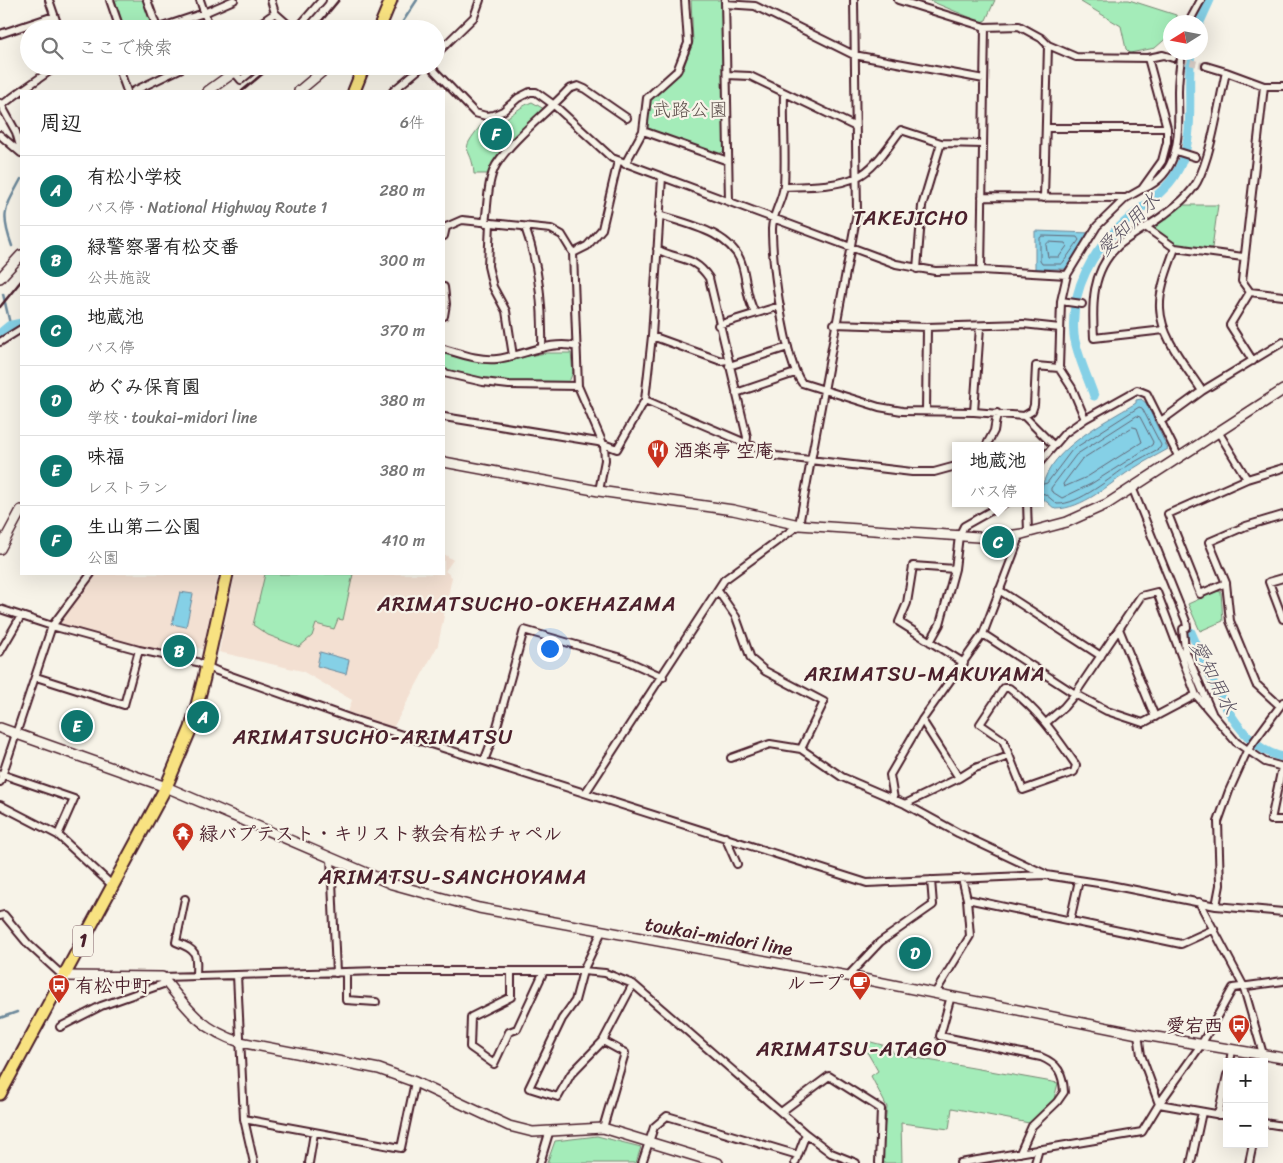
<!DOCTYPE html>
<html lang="ja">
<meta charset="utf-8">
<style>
body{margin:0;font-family:Sriracha,"Klee One",sans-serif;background:#f6f6f6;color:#222}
.controls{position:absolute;right:15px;bottom:15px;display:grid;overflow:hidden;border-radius:0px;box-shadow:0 5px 20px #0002}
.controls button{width:45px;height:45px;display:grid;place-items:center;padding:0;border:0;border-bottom:1px solid #e0e0e0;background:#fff;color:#222;font:25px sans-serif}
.compass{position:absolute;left:1163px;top:15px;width:45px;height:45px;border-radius:50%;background:#fff;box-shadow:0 5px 20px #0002;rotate:259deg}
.you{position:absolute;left:549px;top:648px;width:18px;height:18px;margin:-12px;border:4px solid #fff;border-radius:50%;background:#1a73e8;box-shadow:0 0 0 8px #1a73e833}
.badge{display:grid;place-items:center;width:32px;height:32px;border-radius:50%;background:#0f766e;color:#fff;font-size:16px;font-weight:700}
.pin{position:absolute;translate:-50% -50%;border:2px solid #fff;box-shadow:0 1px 5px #0006}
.popup{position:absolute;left:952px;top:442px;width:92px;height:65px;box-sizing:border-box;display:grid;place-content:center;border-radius:0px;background:#fff;filter:drop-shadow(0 1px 4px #0005);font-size:16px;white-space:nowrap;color:#767676}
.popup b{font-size:19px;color:#222}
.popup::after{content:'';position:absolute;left:50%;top:100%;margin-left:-10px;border:10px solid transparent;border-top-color:#fff}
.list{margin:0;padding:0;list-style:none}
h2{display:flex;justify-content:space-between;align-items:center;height:65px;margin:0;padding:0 20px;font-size:21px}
h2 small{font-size:16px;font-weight:400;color:#767676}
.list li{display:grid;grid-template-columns:32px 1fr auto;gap:15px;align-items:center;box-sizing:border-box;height:70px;padding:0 20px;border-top:1px solid #e0e0e0}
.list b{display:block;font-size:19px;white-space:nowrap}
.list p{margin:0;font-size:16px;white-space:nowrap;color:#767676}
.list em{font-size:16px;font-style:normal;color:#767676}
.icon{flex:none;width:28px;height:28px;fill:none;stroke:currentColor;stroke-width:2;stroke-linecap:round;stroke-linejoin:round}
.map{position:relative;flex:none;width:1283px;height:1163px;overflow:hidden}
.search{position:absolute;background:#fff;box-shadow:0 5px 20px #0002;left:20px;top:20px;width:425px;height:55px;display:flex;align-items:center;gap:12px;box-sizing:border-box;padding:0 18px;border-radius:28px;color:#767676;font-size:19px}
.panel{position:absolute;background:#fff;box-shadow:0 5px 20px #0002;left:20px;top:90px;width:425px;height:485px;border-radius:0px}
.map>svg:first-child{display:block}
.built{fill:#f3e0d2}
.green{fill:#a4ecb9;stroke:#778672}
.water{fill:#85d0e6;stroke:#6d899b}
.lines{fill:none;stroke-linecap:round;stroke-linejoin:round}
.shore{stroke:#626676;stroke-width:1}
.stream{stroke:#6d899b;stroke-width:2.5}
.canal{stroke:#85d0e6;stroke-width:9}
.river{stroke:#85d0e6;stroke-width:15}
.street-tunnel{stroke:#d4c9c2;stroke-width:6;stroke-dasharray:6 3;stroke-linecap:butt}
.street-casing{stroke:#4a1f2b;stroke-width:10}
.secondary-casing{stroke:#4a1f2b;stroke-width:12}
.highway-casing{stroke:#4a1f2b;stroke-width:15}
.street{stroke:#f7f3e8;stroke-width:6}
.secondary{stroke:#f7f3e8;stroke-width:9}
.highway{stroke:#f8e281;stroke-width:11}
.rail{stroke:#4a1f2b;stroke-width:2.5}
.labels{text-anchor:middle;stroke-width:4.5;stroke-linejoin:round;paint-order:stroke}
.shield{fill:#f7f3e8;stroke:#7e5f64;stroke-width:1}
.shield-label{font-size:18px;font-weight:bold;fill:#4a1f2b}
.park-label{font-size:19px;fill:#60524e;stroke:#f7f3e8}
.poi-label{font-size:19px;font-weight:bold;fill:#4a1f2b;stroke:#f7f3e8;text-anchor:start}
.street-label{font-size:19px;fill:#4a1f2b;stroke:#f7f3e8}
.water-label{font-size:20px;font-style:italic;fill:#5c5463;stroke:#f7f3e8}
.quarter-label{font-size:21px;letter-spacing:1px;fill:#4a1f2b;stroke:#f7f3e8}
</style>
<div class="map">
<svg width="1283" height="1163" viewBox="0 0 1283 1163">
<rect width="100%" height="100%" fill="#f7f3e8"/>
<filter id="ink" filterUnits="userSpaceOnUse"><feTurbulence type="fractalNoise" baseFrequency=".02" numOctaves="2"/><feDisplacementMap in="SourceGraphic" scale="10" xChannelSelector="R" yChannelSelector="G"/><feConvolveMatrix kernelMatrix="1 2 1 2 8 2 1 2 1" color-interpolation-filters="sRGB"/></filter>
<g filter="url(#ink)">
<path class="built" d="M444,554L453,560L445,571L452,577L438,645L393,728L348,712L352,700L302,671L219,652L235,574H444Z
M94,574H218L203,649L174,642L172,656L62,625L61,622Z"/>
<path class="green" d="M115,0H145L152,22L150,26L141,29H125Z
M691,0H722L724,151L719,154L647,128L650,100L682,72L693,42Z
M928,0H995L986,20L981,22Z
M1082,0H1129L1176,15L1179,22H1170V35L1155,48L1130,53L1126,49L1121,26L1081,2Z
M532,102L544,109L497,157L488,174H474C472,143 456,156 482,124C504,127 513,109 532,102Z
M1181,205H1218L1212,248L1176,246L1153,229Z
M444,353L485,363L546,353H571L573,372L569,382L560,384L482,380L444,370Z
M265,574H353L343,620L338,619L334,629L316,624L312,636L299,647L268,635L253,625Z
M1217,591L1221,592L1223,621L1200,631L1188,604Z
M871,1042L890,1047L894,1054L1058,1083L1054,1099L1029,1123L952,1108L949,1129L901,1123L902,1163H880L887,1107L871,1076L878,1071L864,1047Z
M597,1136L641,1147L636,1163H547L555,1141Z"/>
<path class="water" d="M1035,231L1091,233L1065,269H1035Z
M1141,399L1146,403L1168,449C1156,456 1143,462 1131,470C1109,484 1083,509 1055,509L1041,497C1041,453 1103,423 1136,403V400Z
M180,592L193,594L186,627L172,624Z
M320,652L349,660L346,674L317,666Z"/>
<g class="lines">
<path class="shore" d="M1043,236L1077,237L1079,240L1062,264H1042L1040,261V238Z
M1049,242L1065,243L1067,246L1059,257H1048L1046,245Z
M1137,416L1140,417L1153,442L1152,445L1091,484L1062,498L1051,491V488L1076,455Z
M1133,427L1137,428L1142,442L1087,477L1064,487L1063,484L1081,460Z
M1040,485L1047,483L1072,450L1139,407L1142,408L1161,445L1160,448C1150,454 1139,459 1129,465C1111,477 1079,505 1057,504L1045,494L1040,493"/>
<path class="stream" d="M398,29L417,0
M12,246C0,213 5,209 21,179
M3,294L11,328
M0,1018L17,1012"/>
<path class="canal" d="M1200,22L1210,0
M1094,396C1088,378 1076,353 1074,335C1070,290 1092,250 1125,222C1139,209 1166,191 1175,175C1198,139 1186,93 1191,52
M1191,632C1209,672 1234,748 1283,757"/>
<path class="river" d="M0,337L11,328L21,326"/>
<path class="street-tunnel" d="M1173,58L1206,66"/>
<g class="street-casing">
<path id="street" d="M49,0L59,29
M110,0L120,29
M147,0L157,28
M200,0L210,29
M271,0L275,13L293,29
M725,0L729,201
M898,0L985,27L1019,26L1041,38L1048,45L1076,57L1148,58L1167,128V142L1162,161L1142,189L1126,198L1097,226L1067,275L1061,301L1059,368L1072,388L1085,419
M725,4L755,6L854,55L984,79
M1189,22L1201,0
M156,29L204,13L234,0
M252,29L275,13
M297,29L322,0
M0,34L54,16
M436,54L474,17L480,0
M1148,58L1163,55L1173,58
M118,66L127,91
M229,66L241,80L258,66
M430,66L475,113L486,116L494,115L503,111L518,98L530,92H536L554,105L612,158L896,264L935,271L981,270L1067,275
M1206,66L1226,72
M727,75L750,76L856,127
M1264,86L1242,281L1250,292L1283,296
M21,91L57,66
M134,91L186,66
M393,91L423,66
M784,93C783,123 786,156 784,185C783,200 772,214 772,229C772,261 784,360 802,383L879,407L902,411L974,412L1024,416L1032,411L1034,405L1036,366L1059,368
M0,103L16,132L21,150
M2,105L21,91
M1047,128H1167
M643,131L728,161
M0,135L21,153
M1176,151L1195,157
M625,164L643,131L647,98L677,71L688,43L685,0
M784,187C808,186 835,187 857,177C875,169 889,145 901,130L941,143L983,144
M1143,189C1184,172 1178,127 1178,91C1178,78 1180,65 1182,52
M982,197L1126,198
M1044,198L1048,45
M659,215C688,224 733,233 742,265C747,281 746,298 755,313
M485,223C488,205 487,181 496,165C513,138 547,113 569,89L578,86L585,89L627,118
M490,223L488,266L493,287L506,311L513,356
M525,227C539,265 543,308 542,348
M1147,228L1175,248L1243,257
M444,236L446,227L462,220L551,229L562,235L573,253L578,386L604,446L605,460L599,491
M1175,248C1169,266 1159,288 1160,308C1161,338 1186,366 1202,391
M657,249C678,261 694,255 709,278L747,437L746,444
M573,253L587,246L602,229L618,161
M917,269L922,206L941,143
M981,270L985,27
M444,287L446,304L444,316
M1250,292L1230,325L1253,361
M1061,301L1082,304
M834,324L927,327L1023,324L1060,328
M718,325L780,306
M1164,330L1094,338C1092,305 1091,271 1118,246C1132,234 1150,226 1165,214C1177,205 1189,196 1197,182C1211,157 1219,102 1226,72L1264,86H1283
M652,336L721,361L727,360
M0,342L21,329
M444,349C461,354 480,361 497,359C523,356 552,339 577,347
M729,366L788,347
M444,373L483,382L509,385L578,386
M736,393L795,373
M645,400L776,456L912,472H934L956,466
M926,411L927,327
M974,412L980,327
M1024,416L1053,445
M444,417L598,442L617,449L645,400L652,336L662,177
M1161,421L1202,391L1283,342
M1219,433L1247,479
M986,446L994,431L997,413
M1040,462L1065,433L1085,419L1137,390L1147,394L1179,458
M1283,468L1247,479L1168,514L1200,594L1226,583L1209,542L1246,526L1283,515
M1132,487L1186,621L1187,627L1183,629L1185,650L1212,713
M1027,503L1028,532
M955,569L913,566L907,603L899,622L964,663
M91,574L52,626L139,650L197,662L217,671L352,719L867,883L1046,875L1105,884L1216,906L1283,912
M1283,578L1269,582L1283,619
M1226,583L1230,621L1256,684L1280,706
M999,590L1101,656
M718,591L736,617L751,659L765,671L824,702L801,749
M0,609L52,626L0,782
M1119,629L1155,717
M983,634L1075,694L1107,711L1143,723L1196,695
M930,642L940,624L955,569L959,536L964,526L1005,503
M0,652L21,616
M36,677L124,705L139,650
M1004,688H1009C1039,711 1055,735 1076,765L1074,772L1023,790L1003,740L980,724Z
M922,720L959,778
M1047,722L1064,707L1075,694L1141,596L1157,592L1196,695L1236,742L1265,762L1283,767
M731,758L770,744L801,749L842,777L905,804L958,833L1045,874
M484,761L496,730L524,630L621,658L663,677
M1282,767L1271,820H1283
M1,774L74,799L58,835
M586,792L724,580L799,525L857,213L854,0
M894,799L890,775L922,720L983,634L1018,542L1017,535
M905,804L959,778L975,768L1009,756
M0,805L58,835L113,886
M725,837L737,864
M331,858L336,973
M185,899L176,942C197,950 197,953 196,975
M967,899L1181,944L1214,929
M1199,902L1243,985L1263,1054
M1216,906L1220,885L1218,822L1229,791L1247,751L1283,702
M0,916L4,915L28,944L63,976
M1070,921L1079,880
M602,931L583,971L575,1001L562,1019L529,1088L558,1097L571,1074L603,1041L633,984
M346,973V1000L376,1002
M511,973V997L471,1017L470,1047L494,1064L509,1032L517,1029L544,971
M237,975L244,1119L254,1163
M848,976L880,942L933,905L931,880
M162,977L380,971H583L605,973L633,984L806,1134L831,1153L856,1163
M935,993L970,936L967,899L962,878
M951,996L940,1036L1041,1057C1058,1064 1063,1073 1064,1092L1057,1102L1032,1126L1020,1153
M60,1027L101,1006L166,983
M1138,1034L1141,1055L1159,1104L1227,1116
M603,1041L625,1053L603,1128
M1230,1062L1232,1050
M781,1112L829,1076L881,1109L879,1163
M1218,1115L1227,1075
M244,1119L401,1148L415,1082
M1264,1123L1283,1126
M309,1163L314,1133
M540,1163L549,1133
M642,1163L654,1127L667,1116L798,1155
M795,1163L806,1134
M960,1163L1142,1132L1159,1104L1201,1045L1233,988L1283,981
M1035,1163L1039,1149
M1191,1163L1202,1112
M1249,1163L1253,1144"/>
</g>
<g class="secondary-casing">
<path id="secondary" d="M208,91L233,73
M299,91L329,66
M0,278L21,255
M444,462L599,491L733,510L799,525L993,538L1022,534L1067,522L1107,504L1283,390
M0,549L21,510
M0,728L166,787L392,884L479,908L848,976L1138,1034L1283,1058
M63,976L162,977C187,1008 200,1029 240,1042L379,1069L415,1082L509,1126L533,1132L603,1128L718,1163"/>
</g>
<g class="highway-casing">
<path id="highway" d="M379,29L391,0
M354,91L364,66
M0,1094L166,787L191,728L204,678L227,574"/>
</g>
<use href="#street" class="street"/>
<use href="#secondary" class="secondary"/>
<use href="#highway" class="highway"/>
<path class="rail" d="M315,29L339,0
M242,91L272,66
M0,307L21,281"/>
</g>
</g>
<defs>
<g id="restaurant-pin" transform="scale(1.125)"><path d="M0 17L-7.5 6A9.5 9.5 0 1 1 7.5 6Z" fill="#c8321e" stroke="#f7f3e8"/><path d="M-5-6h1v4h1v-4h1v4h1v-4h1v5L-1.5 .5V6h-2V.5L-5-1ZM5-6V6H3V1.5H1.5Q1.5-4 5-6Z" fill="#fff"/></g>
<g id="temple-pin" transform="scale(1.125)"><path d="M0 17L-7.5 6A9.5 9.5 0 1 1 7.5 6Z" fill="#c8321e" stroke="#f7f3e8"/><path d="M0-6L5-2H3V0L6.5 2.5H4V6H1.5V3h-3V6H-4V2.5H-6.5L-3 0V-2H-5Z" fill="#fff"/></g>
<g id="cafe-pin" transform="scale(1.125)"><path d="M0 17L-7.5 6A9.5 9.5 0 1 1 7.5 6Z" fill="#c8321e" stroke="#f7f3e8"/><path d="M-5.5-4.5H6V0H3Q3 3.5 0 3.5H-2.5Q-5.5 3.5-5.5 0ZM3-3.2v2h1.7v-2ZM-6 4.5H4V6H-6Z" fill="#fff"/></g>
<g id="bus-pin" transform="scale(1.125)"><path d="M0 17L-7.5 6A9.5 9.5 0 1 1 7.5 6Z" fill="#c8321e" stroke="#f7f3e8"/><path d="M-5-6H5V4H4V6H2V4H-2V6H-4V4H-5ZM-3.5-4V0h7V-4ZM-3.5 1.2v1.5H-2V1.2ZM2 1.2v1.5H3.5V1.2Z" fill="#fff"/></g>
</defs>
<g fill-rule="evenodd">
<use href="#restaurant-pin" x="658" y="450"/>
<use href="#temple-pin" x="183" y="833"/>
<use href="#cafe-pin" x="860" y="982"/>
<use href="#bus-pin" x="59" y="985"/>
<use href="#bus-pin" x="1239" y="1025"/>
</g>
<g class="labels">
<rect class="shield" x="73" y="925.5" width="20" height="31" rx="4"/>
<g class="shield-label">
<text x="83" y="947">1</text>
</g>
<g class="park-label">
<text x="690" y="116">武路公園</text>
</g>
<g class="poi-label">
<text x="674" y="457">酒楽亭 空庵</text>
<text x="199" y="840">緑バプテスト・キリスト教会有松チャペル</text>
<text x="844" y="989" text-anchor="end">ループ</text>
<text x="75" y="992">有松中町</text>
<text x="1223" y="1032" text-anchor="end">愛宕西</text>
</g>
<g class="street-label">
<text transform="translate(719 936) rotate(10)" y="7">toukai-midori line</text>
</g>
<g class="water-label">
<text transform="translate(1128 224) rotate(-45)" y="7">愛知用水</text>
<text transform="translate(1214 677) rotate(63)" y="7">愛知用水</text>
</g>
<g class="quarter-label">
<text x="911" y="225">TAKEJICHO</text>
<text x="527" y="611">ARIMATSUCHO-OKEHAZAMA</text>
<text x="925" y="681">ARIMATSU-MAKUYAMA</text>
<text x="373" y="744">ARIMATSUCHO-ARIMATSU</text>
<text x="453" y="884">ARIMATSU-SANCHOYAMA</text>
<text x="852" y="1056">ARIMATSU-ATAGO</text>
</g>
</g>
</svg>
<div class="controls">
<button>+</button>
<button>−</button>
</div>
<svg class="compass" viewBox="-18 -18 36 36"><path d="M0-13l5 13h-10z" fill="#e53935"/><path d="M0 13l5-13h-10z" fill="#767676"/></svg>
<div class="you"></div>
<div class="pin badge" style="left:203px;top:717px">A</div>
<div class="pin badge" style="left:179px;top:651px">B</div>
<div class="pin badge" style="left:998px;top:542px">C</div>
<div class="popup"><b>地蔵池</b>バス停</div>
<div class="pin badge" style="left:915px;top:953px">D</div>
<div class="pin badge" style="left:77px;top:726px">E</div>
<div class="pin badge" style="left:496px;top:134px">F</div>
<div class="search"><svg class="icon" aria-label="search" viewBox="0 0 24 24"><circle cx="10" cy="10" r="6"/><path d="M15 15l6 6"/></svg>ここで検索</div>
<section class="panel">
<h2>周辺<small>6件</small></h2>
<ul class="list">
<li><span class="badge">A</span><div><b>有松小学校</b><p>バス停 · National Highway Route 1</p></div><em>280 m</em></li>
<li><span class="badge">B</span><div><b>緑警察署有松交番</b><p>公共施設</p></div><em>300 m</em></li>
<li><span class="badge">C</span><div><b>地蔵池</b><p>バス停</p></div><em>370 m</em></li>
<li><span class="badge">D</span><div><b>めぐみ保育園</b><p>学校 · toukai-midori line</p></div><em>380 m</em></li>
<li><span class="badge">E</span><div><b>味福</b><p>レストラン</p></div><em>380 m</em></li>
<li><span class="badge">F</span><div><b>生山第二公園</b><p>公園</p></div><em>410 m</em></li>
</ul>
</section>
</div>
